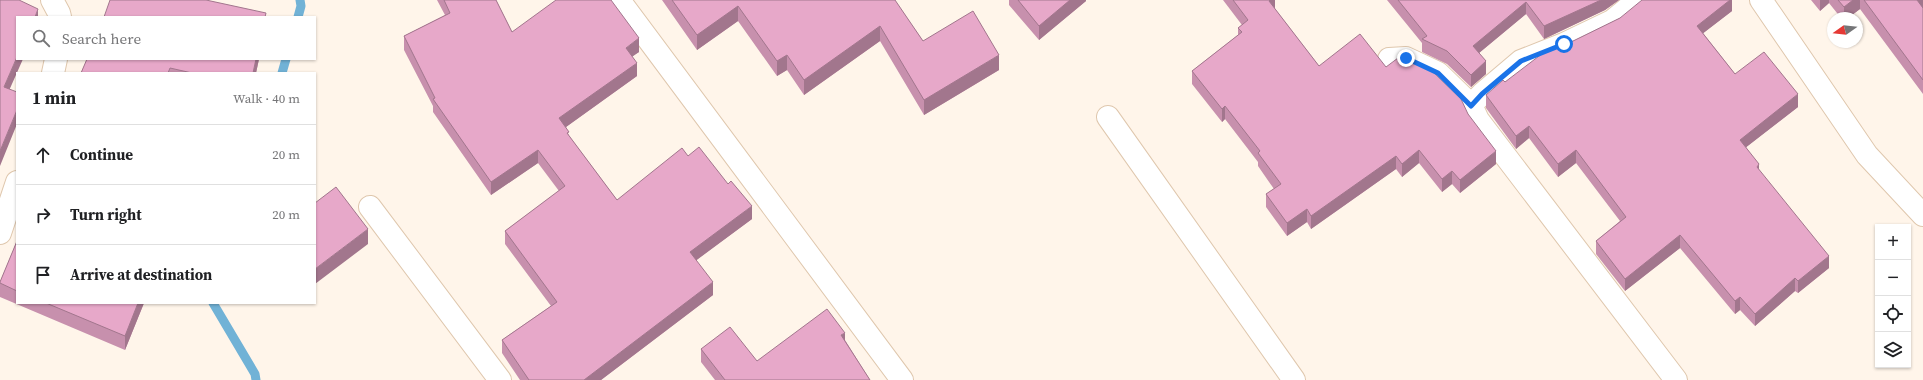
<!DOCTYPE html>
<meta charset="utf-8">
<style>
body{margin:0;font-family:"Source Serif 4",serif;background:#f6f6f6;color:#202124}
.controls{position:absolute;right:12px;bottom:12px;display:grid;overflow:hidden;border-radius:0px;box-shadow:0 1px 3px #0004}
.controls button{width:36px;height:36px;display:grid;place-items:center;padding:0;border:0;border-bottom:1px solid #e0e0e0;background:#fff;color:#202124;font:20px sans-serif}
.compass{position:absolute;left:1827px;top:12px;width:36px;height:36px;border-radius:50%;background:#fff;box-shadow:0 1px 3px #0004;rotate:255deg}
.stop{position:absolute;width:12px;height:12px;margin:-9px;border:3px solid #1a73e8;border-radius:50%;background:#fff}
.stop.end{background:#1a73e8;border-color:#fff;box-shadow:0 1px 4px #0008}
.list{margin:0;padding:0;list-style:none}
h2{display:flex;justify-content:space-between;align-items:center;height:52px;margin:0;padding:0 16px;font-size:17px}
h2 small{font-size:13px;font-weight:400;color:#757577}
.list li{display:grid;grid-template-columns:26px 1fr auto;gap:12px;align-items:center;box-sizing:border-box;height:60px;padding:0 16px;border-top:1px solid #e0e0e0}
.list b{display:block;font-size:15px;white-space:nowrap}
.list em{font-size:13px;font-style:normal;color:#757577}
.icon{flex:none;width:22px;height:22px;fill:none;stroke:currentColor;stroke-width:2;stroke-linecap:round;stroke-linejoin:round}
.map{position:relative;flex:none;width:1923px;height:380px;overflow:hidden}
.search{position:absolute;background:#fff;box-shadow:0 1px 3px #0004;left:16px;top:16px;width:300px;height:44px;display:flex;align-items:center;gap:10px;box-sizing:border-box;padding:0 14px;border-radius:0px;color:#757577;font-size:15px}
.panel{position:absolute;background:#fff;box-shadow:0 1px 3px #0004;left:16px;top:72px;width:300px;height:232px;border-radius:0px}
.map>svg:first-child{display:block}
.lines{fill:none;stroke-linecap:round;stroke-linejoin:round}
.stream{stroke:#71b2d6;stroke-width:9}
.street-casing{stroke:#dfc7ad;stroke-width:24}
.street{stroke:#fff;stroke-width:22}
.wall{fill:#c790ad}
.shaded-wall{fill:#a2768d}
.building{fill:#e7a8c9;stroke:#a2768d}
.route{stroke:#1a73e8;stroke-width:5}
</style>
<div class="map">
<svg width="1923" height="380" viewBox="0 0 1923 380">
<rect width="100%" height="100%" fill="#fff5ea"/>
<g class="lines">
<path class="stream" d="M298,17L301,6L300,0
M282,73L286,59
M213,303L255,374L256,380"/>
<g class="street-casing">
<path id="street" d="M52,0L59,13L60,17
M619,0L902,380
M1638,0L1612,21L1564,44L1521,61L1482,94L1471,105L1478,120L1676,380
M1761,0L1867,155L1923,215
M1389,59L1406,58L1438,73L1471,105
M53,73L56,59
M1108,117L1294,380
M370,207L500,380
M0,233L17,182"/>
</g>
<use href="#street" class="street"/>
</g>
<path class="wall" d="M437,0H496L512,32L639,52L632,56L637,76L566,127L569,136L617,200L688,156L752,219L696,260L713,295L601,380H520L502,353V340L551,306L505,244V231L559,191L538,163L491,195L433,112V106L404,50V36L445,15Z
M662,0H895V1L923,41L999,70L924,115L880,41L804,95L787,70L777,76L738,21L697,50Z
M1009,0H1086V1L1039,40L1009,5Z
M1223,0H1275V9L1319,66L1386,67L1468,114L1496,164L1460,193L1452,184L1442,192L1419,163L1402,177L1396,169L1311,229L1307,222L1287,236L1266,207V194L1274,189L1258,166V162L1225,119L1222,122L1192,84V71L1238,35V28L1242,25Z
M1387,0H1619L1605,10L1544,39L1526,14L1479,53L1486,74L1471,87L1447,64L1422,52V43Z
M1732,0V11L1703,33L1735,74L1798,107L1746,147L1759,170L1829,268L1798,293L1795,291L1755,326L1740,310L1735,314L1680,248L1625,291L1596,254V241L1620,221L1576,163L1558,177L1529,138L1516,149L1486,108V95L1505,82L1569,43L1620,18Z
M1811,0H1923V94L1860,9L1848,18H1841L1829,3L1820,11Z
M87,59H259L256,73H81Z
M17,241V303H144L125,350L0,297V282Z
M845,340L870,380H715L701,362V349L757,361Z"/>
<path class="shaded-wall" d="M1070,0H1086V1L1039,40V26Z
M1270,0H1275V9L1269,1Z
M1601,0H1619L1605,10L1544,39V26Z
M1730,0H1732V11L1697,38V26Z
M1820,0H1829V3L1820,11Z
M1853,0H1860V9L1848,18H1844V7Z
M1917,0H1923V9Z
M1526,2V14L1473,58V46Z
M738,6V21L697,50V35Z
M38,9V17H35Z
M880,26V41L804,95V80Z
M639,38V52L626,61V48Z
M787,55V70L777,76V61Z
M999,55V70L924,115V100Z
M17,57V59H23L4,102V87Z
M256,59H259L256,73H253Z
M1486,61V74L1471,87V75Z
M637,63V76L559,132V118Z
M1798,94V107L1740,152V140Z
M1225,106V119L1222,122V109Z
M17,110V124L0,166V151Z
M1529,126V138L1516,149V136Z
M538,150V163L491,195V182Z
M1419,150V163L1402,177V164Z
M1576,150V163L1558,177V164Z
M1496,151V164L1460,193V180Z
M1396,156V169L1311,229V216Z
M1759,164V177L1757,167Z
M1452,171V184L1442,192V179Z
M752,206V219L690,265V252Z
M1307,209V222L1287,236V223Z
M368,229V244L315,284V269Z
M1680,235V248L1625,291V279Z
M1829,256V268L1798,293V281Z
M1795,278V291L1755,326V314Z
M713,282V295L601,380H584Z
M1740,297V310L1735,314V301Z
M138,303H144L125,350V336Z
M845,333V346L841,335Z"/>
<path class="building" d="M0,0H19L38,9L35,17H17V57L4,87L17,92V110L0,151Z
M110,0H206L266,13L265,17H104Z
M444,0H496L512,32L556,0H611L639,38L626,48L637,63L559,118L569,132L567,133L617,200L682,148L688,156L699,147L728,184L731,181L752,206L690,252L713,282L584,380H529L502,340L557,302L505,231L565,186L538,150L491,182L433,99L435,98L404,36L450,13Z
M672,0H895L923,41L973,11L999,55L924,100L880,26L804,80L787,55L777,61L738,6L697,35Z
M1018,0H1070L1039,26Z
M1233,0H1270L1269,1L1319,66L1360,34L1386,67L1398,58L1404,57L1431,70L1461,99L1468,114L1496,151L1460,180L1452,171L1442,179L1419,150L1402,164L1396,156L1311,216L1307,209L1287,223L1266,194L1281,184L1258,153L1260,151L1225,106L1222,109L1192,71L1242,32L1238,28L1248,20Z
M1398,0H1601L1544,26L1526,2L1473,46L1486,61L1471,75L1447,51L1422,39L1427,36Z
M1642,0H1730L1697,26L1735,74L1764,52L1798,94L1740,140L1759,164L1757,167L1829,256L1798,281L1795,278L1755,314L1740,297L1735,301L1680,235L1625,279L1596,241L1626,217L1576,150L1558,164L1529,126L1516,136L1486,95L1503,80L1505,82L1543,53L1569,43L1620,18Z
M1838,0H1853L1844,7Z
M1864,0H1917L1923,8V80Z
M87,59H256L253,73H192L170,68L168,73H81Z
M336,187L368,229L315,269V203Z
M17,241V291L0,283V282Z
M46,303H138L125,336Z
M827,309L845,333L841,335L870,380H725L701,349L730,327L757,361Z"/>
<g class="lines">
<path class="route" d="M1406,58L1438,73L1471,106L1482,94L1521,61L1564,44"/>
</g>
</svg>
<div class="controls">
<button>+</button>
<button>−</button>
<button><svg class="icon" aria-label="locate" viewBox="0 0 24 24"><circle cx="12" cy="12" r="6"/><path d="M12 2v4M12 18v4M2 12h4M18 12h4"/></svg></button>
<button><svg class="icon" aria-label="layers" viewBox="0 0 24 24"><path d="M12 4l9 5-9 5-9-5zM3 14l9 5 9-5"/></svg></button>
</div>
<svg class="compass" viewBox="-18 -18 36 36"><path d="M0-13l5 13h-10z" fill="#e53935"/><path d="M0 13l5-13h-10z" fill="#757577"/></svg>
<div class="stop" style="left:1564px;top:44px"></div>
<div class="stop end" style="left:1406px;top:58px"></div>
<div class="search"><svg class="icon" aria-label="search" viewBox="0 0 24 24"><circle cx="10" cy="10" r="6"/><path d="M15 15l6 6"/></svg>Search here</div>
<section class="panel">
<h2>1 min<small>Walk · 40 m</small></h2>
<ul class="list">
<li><svg class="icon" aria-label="ahead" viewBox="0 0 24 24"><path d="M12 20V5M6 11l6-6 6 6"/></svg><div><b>Continue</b></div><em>20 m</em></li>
<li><svg class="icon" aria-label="right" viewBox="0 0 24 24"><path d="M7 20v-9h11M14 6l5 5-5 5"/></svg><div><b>Turn right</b></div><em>20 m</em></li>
<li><svg class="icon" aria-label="arrive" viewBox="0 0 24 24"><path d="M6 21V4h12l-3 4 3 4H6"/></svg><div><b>Arrive at destination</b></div></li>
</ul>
</section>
</div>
